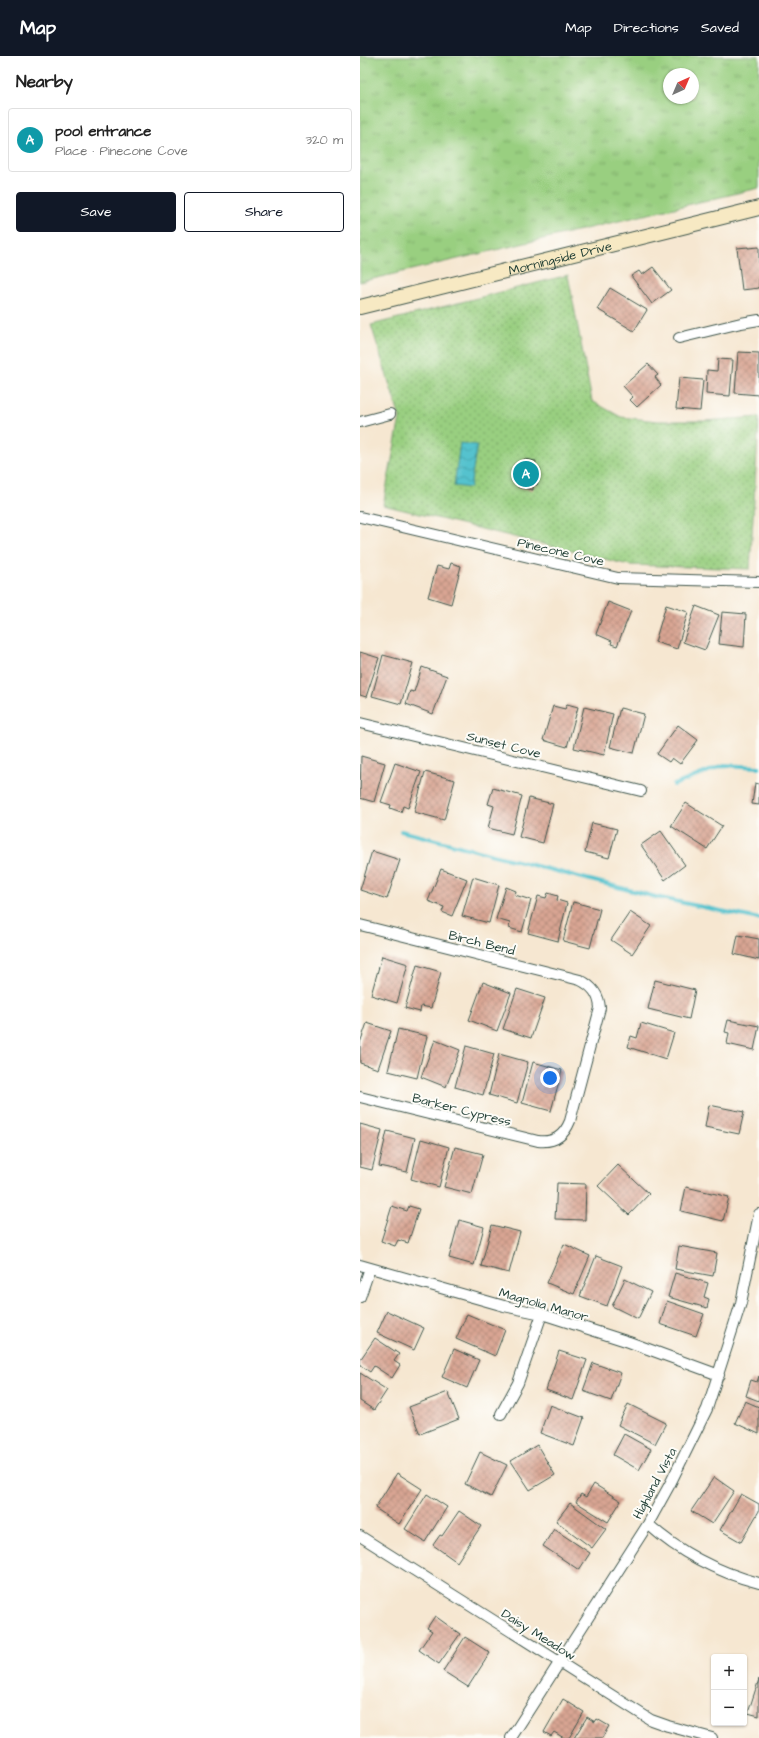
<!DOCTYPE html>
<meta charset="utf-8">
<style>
body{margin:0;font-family:"Architects Daughter",sans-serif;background:#f2f2f2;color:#222}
.controls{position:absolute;right:12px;bottom:12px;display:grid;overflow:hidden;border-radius:4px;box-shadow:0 1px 3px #0004}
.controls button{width:36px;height:36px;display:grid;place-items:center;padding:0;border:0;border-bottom:1px solid #e0e0e0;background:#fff;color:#222;font:20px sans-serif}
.compass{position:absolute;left:303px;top:12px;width:36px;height:36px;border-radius:50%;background:#fff;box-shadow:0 1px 3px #0004;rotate:44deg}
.you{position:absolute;left:190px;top:1022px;width:14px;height:14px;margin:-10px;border:3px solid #fff;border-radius:50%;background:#1a73e8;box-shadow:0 0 0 6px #1a73e833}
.badge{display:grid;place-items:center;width:26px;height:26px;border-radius:50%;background:#111827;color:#fff;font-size:13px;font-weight:700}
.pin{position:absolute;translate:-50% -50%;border:2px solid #fff;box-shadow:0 1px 4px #0006}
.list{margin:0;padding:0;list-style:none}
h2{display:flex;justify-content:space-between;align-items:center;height:52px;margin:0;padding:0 16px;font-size:17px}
h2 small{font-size:13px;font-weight:400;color:#767676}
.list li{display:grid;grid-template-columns:26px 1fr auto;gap:12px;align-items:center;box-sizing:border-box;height:64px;margin:0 8px 8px;padding:0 8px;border:1px solid #e0e0e0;border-radius:4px}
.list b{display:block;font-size:15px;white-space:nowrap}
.list p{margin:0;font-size:13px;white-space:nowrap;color:#767676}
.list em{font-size:13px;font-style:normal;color:#767676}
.actions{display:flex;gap:8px;padding:12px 16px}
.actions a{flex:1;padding:9px 0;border:1px solid #111827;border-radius:4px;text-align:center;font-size:14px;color:#111827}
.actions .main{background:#111827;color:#fff}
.map{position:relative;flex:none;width:399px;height:1682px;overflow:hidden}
header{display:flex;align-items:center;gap:24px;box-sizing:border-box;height:56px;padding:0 20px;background:#111827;color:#fff}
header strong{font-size:19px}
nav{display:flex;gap:22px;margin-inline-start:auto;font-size:14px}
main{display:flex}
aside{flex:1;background:#fff}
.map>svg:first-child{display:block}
.grass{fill:url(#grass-tufts);stroke:#5c865a;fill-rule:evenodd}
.park{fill:url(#park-dots);stroke:#5c865a}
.water{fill:url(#water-waves);stroke:#3a8081}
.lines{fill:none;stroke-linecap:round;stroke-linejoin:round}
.stream{stroke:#55c2ce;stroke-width:4}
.building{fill:url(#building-cross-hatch)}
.street-casing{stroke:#3f564c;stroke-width:12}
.secondary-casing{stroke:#3f564c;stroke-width:16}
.street{stroke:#fff;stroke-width:10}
.secondary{stroke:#f7e9c3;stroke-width:14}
.labels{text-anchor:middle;stroke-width:4;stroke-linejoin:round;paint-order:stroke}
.street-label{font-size:13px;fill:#1f3d34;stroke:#fdfcf7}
</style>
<header>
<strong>Map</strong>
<nav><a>Map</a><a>Directions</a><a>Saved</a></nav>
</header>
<main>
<aside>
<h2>Nearby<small></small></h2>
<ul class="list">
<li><span class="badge" style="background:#0f9aa8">A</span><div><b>pool entrance</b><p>Place · Pinecone Cove</p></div><em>320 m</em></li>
</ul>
<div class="actions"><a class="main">Save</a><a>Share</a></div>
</aside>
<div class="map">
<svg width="399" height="1682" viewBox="0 0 399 1682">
<defs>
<pattern id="grass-tufts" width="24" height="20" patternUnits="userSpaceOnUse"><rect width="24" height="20" fill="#99cf80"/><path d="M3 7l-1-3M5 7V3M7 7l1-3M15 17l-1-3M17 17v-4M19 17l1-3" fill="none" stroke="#7ca96a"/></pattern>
<pattern id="park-dots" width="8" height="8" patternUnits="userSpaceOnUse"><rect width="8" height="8" fill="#99cf80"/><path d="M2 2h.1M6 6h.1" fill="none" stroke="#7ca96a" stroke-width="1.8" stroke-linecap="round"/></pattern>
<pattern id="water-waves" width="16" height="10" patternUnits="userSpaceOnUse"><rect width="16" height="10" fill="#55c2ce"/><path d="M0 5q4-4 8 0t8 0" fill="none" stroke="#469fa8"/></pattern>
<pattern id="building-cross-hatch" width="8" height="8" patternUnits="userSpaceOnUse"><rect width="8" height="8" fill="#d9a593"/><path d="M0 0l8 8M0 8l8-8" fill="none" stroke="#af8879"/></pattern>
</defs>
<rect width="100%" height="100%" fill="#fdfcf7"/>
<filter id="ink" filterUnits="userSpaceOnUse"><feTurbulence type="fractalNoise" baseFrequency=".025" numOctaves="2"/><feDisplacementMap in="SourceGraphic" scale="8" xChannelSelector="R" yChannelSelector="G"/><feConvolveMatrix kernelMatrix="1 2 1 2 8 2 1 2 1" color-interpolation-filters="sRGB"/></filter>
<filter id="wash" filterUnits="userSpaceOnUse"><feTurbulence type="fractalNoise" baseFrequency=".012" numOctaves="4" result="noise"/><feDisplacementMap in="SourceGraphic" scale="16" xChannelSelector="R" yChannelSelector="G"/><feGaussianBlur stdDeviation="0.9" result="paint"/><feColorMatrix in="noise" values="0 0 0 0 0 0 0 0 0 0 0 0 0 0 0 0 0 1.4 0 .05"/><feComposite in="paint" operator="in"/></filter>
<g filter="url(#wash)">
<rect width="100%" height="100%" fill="#f6e7d1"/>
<path class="grass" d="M0,0H399V132L0,226ZM309,18H333V42H309Z"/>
<path class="park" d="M208,219L232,345L261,361L298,365H343L399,361L390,513L269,509L23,449L40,362L11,269Z"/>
<path class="water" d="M100,387L117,389L110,432L94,430Z"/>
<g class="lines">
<path class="stream" d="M314,729L364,709L399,711
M41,775L296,841L399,863"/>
</g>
<g id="blocks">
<path class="building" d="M388,191V192L399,191V232L382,234L377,192Z
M293,211L311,234L292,248L271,220L279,215L282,219Z
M250,232L287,254L274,275L237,253Z
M378,296L399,297V339L375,337Z
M358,303L373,304L370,340L346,338L347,314L357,315Z
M288,308L298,319L295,321L301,329L277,351L270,344L273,341L263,330Z
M319,322L343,324L340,355L316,353Z
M164,403L176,405L175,411L180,412L177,429L173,428V434L158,431L159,426L152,425L155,408L164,409Z
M91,507L101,510L91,548L68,541L77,510L89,513Z
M248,546L271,555L257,590L251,588L252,585L236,578Z
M306,549L328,556L317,593L295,586Z
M336,550L359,559L345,594L323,586Z
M362,556L386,558L384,591L359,588Z
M0,596L19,602L6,641L0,639Z
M23,599L53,607L41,648L12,640Z
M62,611L87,620L73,658L46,648L50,635L54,636Z
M207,648L218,651L207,691L183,684L193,650L205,653Z
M224,651L253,658L244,699L214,692Z
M260,652L284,658L274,697L250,691Z
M318,669L338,684L320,708L312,702L309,706L297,698Z
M1,700L25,707L14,746L0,742Z
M35,707L61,716L48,752L43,750L41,756L30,752L31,749L21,746Z
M65,716L95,724L84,764L54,756Z
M395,727L399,728V749L392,748Z
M133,732L162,740L152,778L128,772L134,750L128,748Z
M169,742L193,748L183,787L159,781Z
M326,747L362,770L347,793L311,770Z
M232,767L257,773L249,802L225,796Z
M301,775L325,809L305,824L281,789Z
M12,795L40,804L27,843L0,834Z
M81,813L107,823L92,860L82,856L84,851L68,845Z
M113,821L139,829L129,867L102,860Z
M146,831L156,835L155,839L171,844L162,876L149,872L150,867L136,863Z
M188,837L198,840L197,844L207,847L198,885L168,877L178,840L186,842Z
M213,846L240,853L230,892L203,885Z
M270,856L291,870L272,898L251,884Z
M378,879L399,883V904L374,898Z
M22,900L48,908L37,947L11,939Z
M57,909L81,916L71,952L61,950L60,956L45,952Z
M295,924L335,934L329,963L288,953Z
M123,926L151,937L137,975L109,964Z
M157,933L185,942L171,982L143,973Z
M368,964L399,970L394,994L367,988L369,977L365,976Z
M7,967L31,975L18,1013L0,1007V987Z
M281,967L314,977L306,1003L268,991L271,980L277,982Z
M38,973L67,980L57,1022L28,1015Z
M75,984L100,994L86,1031L61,1021Z
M106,990L134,998L123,1039L95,1031Z
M139,998L168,1006L157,1047L129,1039Z
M173,1006L202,1014L191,1055L162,1047Z
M349,1049L384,1056L379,1078L345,1071Z
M0,1068L22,1074L12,1114L0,1111Z
M27,1075L55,1082L47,1116L19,1110Z
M61,1083L89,1091L79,1131L51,1123Z
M95,1091L123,1098L112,1138L84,1131Z
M258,1109L289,1138L269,1159L238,1130Z
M197,1127L226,1128L225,1164L195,1163Z
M326,1131L369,1141L363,1165L321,1155Z
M32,1150L47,1155L49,1150L59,1153L48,1187L38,1184L35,1190L21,1185Z
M99,1164L124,1171L114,1209L89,1202Z
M132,1169L160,1176L149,1217L121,1210Z
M204,1188L230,1200L214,1238L187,1227Z
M319,1190L357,1197L353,1220L315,1213Z
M236,1200L262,1210L247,1250L220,1240Z
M315,1217L348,1227L344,1241L349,1243L347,1252L308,1241Z
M265,1223L291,1236L278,1263L252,1250Z
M307,1245L344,1258L336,1280L300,1268Z
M27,1255L64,1272L54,1294L17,1277Z
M107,1258L145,1274L135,1300L96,1283Z
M15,1282L39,1298L34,1305L40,1309L32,1322L14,1310L10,1316L0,1309V1304Z
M94,1293L119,1304L107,1332L82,1321Z
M199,1295L227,1304L213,1344L186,1334Z
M233,1307L261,1317L251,1345L223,1335Z
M0,1317L27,1334L14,1354L0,1345Z
M399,1320V1345L386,1340L391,1324L397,1326Z
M88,1336L99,1363L60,1378L49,1351Z
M385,1345L399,1351V1378L375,1367Z
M268,1348L306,1367L295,1388L258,1369Z
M190,1349L224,1362L214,1390L180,1377Z
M264,1378L291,1393L279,1414L253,1399Z
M177,1389L195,1419L170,1434L151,1405Z
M120,1396L147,1409L131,1441L105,1428Z
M37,1417L62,1433L39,1468L15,1452Z
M354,1421L374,1435L352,1468L331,1455Z
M234,1428L261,1445L248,1466L216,1446L221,1438L226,1441Z
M67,1438L87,1451L65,1486L45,1473Z
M381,1438L399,1448V1455L381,1486L360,1474Z
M210,1447L246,1473L232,1492L196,1465Z
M99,1455L121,1470L97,1506L73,1489L80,1479L82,1480Z
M194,1473L230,1497L219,1514L183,1490Z
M75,1560L100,1578L79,1608L59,1594L72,1575L67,1572Z
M105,1581L130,1597L108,1631L83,1615Z
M399,1623V1660L388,1657Z
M203,1643L224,1656L209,1682H204L194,1676L191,1680L184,1676Z
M227,1661L235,1666L237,1663L249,1670L242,1682H214Z"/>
</g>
</g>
<g filter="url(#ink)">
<use href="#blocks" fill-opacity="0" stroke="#3f564c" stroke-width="1"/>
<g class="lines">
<g class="street-casing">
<path id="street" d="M319,282L381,267L399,264
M0,366L30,358
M0,461L258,522L399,526
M0,667L281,735
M0,869L220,924C232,930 239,938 240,952L210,1065C204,1080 194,1087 178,1085L0,1041
M0,1209L144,1250L182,1258L269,1286L359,1319
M0,1241L10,1212
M141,1358L158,1327L182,1258
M288,1468C320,1497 357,1516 399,1527
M0,1480L291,1664L308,1670L352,1682
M151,1682L288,1468L310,1428L347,1353L381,1247L399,1158"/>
</g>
<g class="secondary-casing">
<g id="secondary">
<path id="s1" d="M0,251L399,152"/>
</g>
</g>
<use href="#street" class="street"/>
<use href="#secondary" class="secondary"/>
</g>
</g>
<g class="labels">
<g class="street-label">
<text dy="5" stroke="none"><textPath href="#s1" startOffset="206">Morningside Drive</textPath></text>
<text transform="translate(201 495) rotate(13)" y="5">Pinecone Cove</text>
<text transform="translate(144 688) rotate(14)" y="5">Sunset Cove</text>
<text transform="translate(122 886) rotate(14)" y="5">Birch Bend</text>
<text transform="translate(102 1053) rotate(14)" y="5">Barker Cypress</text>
<text transform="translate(184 1248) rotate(16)" y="5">Magnolia Manor</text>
<text transform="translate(294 1427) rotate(-62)" y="5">Highland Vista</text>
<text transform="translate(179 1578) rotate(32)" y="5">Daisy Meadow</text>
</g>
</g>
</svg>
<div class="controls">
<button>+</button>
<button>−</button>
</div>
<svg class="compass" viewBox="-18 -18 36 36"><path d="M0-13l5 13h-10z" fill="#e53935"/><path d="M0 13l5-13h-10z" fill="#767676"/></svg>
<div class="you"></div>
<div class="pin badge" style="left:166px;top:418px;background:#0f9aa8">A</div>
</div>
</main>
